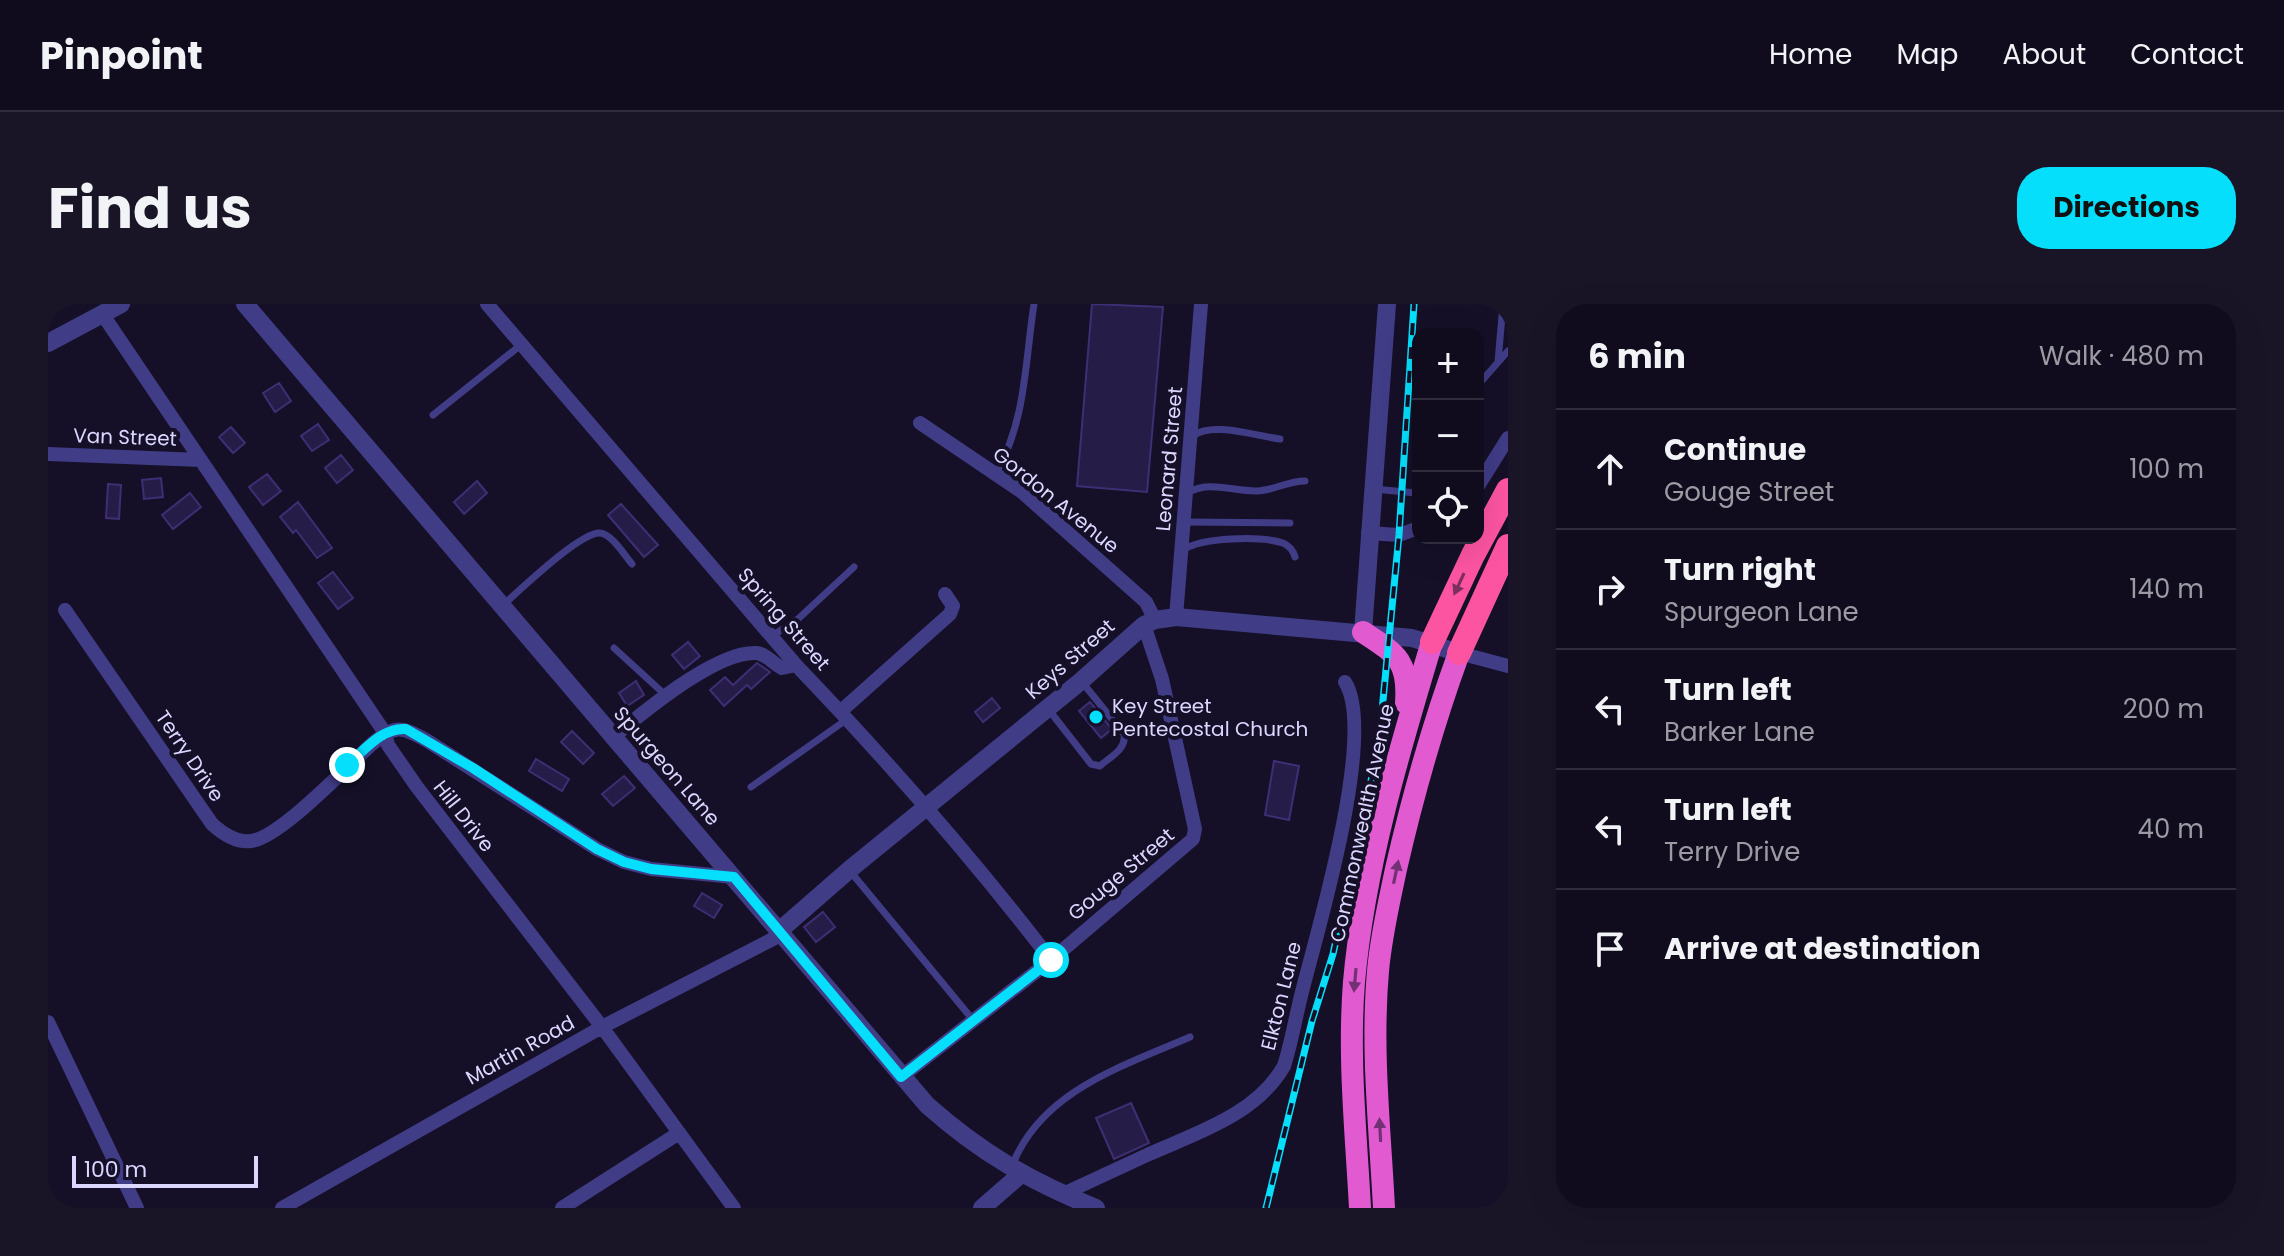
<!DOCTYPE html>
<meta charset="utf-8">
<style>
body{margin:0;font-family:Poppins,sans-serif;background:#191527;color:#f1f3f6}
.controls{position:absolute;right:24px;top:24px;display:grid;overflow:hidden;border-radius:16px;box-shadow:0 8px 32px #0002}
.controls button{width:72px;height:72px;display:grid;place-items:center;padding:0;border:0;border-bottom:2px solid #302c3c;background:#100c1e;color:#f1f3f6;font:40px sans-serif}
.scale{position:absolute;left:24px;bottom:20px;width:186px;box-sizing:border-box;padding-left:8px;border:4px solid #dcd7ff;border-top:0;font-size:22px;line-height:28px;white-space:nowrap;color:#dcd7ff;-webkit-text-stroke:6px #151028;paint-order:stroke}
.stop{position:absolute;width:24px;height:24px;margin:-18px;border:6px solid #06dffc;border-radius:50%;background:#fff}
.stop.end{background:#06dffc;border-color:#fff;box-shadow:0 2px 8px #0008}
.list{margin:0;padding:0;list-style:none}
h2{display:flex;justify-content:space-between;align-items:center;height:104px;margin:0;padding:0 32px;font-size:34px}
h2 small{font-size:26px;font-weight:400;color:#9c9ba4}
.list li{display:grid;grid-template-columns:52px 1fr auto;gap:24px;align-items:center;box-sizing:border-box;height:120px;padding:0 32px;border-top:2px solid #302c3c}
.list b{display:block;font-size:30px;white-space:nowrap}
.list p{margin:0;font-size:26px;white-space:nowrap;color:#9c9ba4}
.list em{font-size:26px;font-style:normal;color:#9c9ba4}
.icon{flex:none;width:44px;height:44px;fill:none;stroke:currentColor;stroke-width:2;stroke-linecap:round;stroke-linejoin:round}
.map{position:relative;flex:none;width:1460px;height:904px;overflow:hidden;border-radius:32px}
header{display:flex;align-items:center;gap:48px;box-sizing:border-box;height:112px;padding:0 40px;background:#100c1e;border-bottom:2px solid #302c3c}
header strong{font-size:38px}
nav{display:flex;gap:44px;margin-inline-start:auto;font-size:28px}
.intro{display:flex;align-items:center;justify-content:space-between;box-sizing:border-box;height:192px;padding:0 48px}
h1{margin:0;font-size:56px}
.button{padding:20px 36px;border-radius:32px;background:#06dffc;color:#111;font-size:28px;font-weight:700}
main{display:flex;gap:48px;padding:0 48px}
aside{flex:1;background:#100c1e;border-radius:32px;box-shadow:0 8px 32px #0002}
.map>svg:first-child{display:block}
.building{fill:#261c48;stroke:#3e2f74;stroke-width:2}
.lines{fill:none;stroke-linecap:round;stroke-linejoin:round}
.service{stroke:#403c86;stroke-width:7}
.minor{stroke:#403c86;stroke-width:14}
.tertiary{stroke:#403c86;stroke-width:18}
.trunk{stroke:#e15ad0;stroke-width:22}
.motorway{stroke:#fd54a2;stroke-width:24}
.rail-casing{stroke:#06dffc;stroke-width:7}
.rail{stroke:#151028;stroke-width:4;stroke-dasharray:12;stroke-linecap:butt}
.oneway{fill:#7d2f5f}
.oneway2{fill:#713174}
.route{stroke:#06dffc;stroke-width:10}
.poi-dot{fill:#06dffc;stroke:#151028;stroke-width:3}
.labels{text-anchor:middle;stroke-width:8;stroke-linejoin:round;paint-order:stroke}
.street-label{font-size:20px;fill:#dcd7ff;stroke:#151028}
.poi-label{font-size:20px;fill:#dcd7ff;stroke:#151028;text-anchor:start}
</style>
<header>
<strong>Pinpoint</strong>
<nav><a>Home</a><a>Map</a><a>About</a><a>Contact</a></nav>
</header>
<div class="intro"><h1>Find us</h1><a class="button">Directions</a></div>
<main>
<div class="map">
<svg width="1460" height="904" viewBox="0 0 1460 904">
<rect width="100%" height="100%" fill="#151028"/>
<path class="building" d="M1044,0L1115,3L1099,188L1029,182Z
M231,79L243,97L227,108L215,89Z
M270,120L281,136L264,147L253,132Z
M183,123L197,139L185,149L171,133Z
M293,151L305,166L289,179L277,164Z
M219,170L233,187L215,201L201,183Z
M113,174L115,193L96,195L94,176Z
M429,177L439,189L416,210L406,198Z
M60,180L73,181L71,215L58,214Z
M142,189L153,203L125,225L114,211Z
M250,198L284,244L269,254L248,226L245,229L232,213Z
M573,200L610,241L596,253L560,211Z
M285,268L305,294L290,305L270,279Z
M640,338L652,352L636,365L624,351Z
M709,359L722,368L703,385L699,381L676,402L662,386L677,373L685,381Z
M588,377L596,391L579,402L571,389Z
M944,394L952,404L935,418L927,408Z
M1042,398L1064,425L1053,434L1031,407Z
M524,427L546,449L535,460L513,438Z
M488,455L521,475L514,487L481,467Z
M1226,457L1251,462L1241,516L1217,511Z
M576,472L587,484L565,502L554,490Z
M654,589L674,601L666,614L646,602Z
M775,608L787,623L768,638L756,623Z
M1083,799L1101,839L1066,855L1048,814Z"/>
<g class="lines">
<path class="service" d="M1450,58L1455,0
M1430,81L1460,47
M385,111L474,40
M1145,132C1164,117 1207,132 1232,135
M948,169C978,117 977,58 986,0
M1326,185L1368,189L1370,182
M1139,189C1160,176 1184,187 1207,187C1225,187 1239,177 1257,177
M1136,218L1242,219
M1135,246C1154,233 1213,232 1235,239C1242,242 1245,246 1247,253
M455,301C472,286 532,228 552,229C564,230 577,252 584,260
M724,332L750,315L806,263
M566,344L613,387L616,393
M1001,406L1043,460L1052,462C1062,453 1079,445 1076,430L1034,378
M703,483L798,416
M802,567L925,716
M964,862C993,787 1075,762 1142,733"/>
<path class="minor" d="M439,0L748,361C838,455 924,553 1003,656
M55,11L337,429L340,441L369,483L554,723L686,904
M872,119L974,188L1098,298L1107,316
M0,150L153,156
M1430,182L1460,134
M1320,229L1351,231L1370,224
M17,306L164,520C175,530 188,539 203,537C232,534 300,461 325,439C348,420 354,423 378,436L549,545L576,558L603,565L686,573
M1128,313L1153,0
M1411,349L1460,362
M793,407L902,310L905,302L897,290
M565,433C596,408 668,347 708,349C719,350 725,360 734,364L748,361
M0,718L89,904
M853,773L1003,656L1145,535L1147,525L1114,375L1096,321
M1015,890C1043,877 1071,864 1099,851C1148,829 1208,811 1236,762C1244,737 1248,710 1255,684C1270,625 1329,428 1297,378
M234,904L554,723L725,635L731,627
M514,904L631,829"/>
<path class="tertiary" d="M197,0L879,801C933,849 982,877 1048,904
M0,39L73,0
M1315,328L1339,0
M731,627L801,566L1033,377L1096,321L1107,316L1128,313L1364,334L1411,349
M934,904L973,870"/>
<path class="trunk" d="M1315,328C1348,350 1361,356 1358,399
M1312,904C1308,829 1300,753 1306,678C1316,564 1351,447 1384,338
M1336,904C1332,825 1323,746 1330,667C1333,632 1341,599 1348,565C1365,491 1385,420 1411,349"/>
<path class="motorway" d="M1384,338L1425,251L1460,186
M1411,349L1460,242"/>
<g class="rail-casing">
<path id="rail" d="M1218,904L1264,717L1285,650L1322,483L1333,417L1351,231L1366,0"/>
</g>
<use href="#rail" class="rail"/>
</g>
<defs><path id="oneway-solid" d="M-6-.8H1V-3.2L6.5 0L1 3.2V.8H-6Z" transform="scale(2)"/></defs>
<use class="oneway" href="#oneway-solid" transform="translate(1411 280) rotate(115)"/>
<g class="oneway2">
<use href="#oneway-solid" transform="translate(1348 568) rotate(-78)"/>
<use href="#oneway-solid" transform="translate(1307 676) rotate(95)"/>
<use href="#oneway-solid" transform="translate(1332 826) rotate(-93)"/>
</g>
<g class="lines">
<path class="route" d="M299,461C316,447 334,423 358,425L425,464L549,545L576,558L603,565L686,573L853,773L1003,656"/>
</g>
<circle class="poi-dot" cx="1048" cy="413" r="8"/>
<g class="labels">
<g class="street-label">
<text transform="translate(77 133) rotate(2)" y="7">Van Street</text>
<text transform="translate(1121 155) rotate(-85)" y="7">Leonard Street</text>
<text transform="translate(1008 196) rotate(39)" y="7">Gordon Avenue</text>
<text transform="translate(736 315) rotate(49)" y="7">Spring Street</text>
<text transform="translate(1022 355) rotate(-41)" y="7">Keys Street</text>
<text transform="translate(142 452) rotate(56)" y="7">Terry Drive</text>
<text transform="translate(619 462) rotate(49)" y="7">Spurgeon Lane</text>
<text transform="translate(416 512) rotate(52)" y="7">Hill Drive</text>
<text transform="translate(1314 519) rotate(-78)" y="7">Commonwealth Avenue</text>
<text transform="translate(1073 570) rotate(-40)" y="7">Gouge Street</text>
<text transform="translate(1233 692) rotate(-76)" y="7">Elkton Lane</text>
<text transform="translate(472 746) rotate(-29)" y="7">Martin Road</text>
</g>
<g class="poi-label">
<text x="1064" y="409">Key Street<tspan x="1064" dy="23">Pentecostal Church</tspan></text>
</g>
</g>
</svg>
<div class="controls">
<button>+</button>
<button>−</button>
<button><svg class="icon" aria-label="locate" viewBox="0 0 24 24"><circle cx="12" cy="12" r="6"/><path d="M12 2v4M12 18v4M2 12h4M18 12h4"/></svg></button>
</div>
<div class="scale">100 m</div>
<div class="stop" style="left:1003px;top:656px"></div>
<div class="stop end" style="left:299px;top:461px"></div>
</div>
<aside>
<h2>6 min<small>Walk · 480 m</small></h2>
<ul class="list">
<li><svg class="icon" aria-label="ahead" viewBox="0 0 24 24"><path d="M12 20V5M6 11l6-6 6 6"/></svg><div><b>Continue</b><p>Gouge Street</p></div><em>100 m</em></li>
<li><svg class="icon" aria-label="right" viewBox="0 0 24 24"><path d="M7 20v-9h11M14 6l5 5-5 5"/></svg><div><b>Turn right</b><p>Spurgeon Lane</p></div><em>140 m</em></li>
<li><svg class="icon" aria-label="left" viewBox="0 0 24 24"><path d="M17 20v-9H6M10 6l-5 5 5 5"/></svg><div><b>Turn left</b><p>Barker Lane</p></div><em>200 m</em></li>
<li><svg class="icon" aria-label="left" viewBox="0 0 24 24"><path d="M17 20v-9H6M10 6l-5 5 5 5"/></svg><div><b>Turn left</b><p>Terry Drive</p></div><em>40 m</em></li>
<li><svg class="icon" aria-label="arrive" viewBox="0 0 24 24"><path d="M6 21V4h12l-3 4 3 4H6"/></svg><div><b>Arrive at destination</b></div></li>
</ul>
</aside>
</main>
